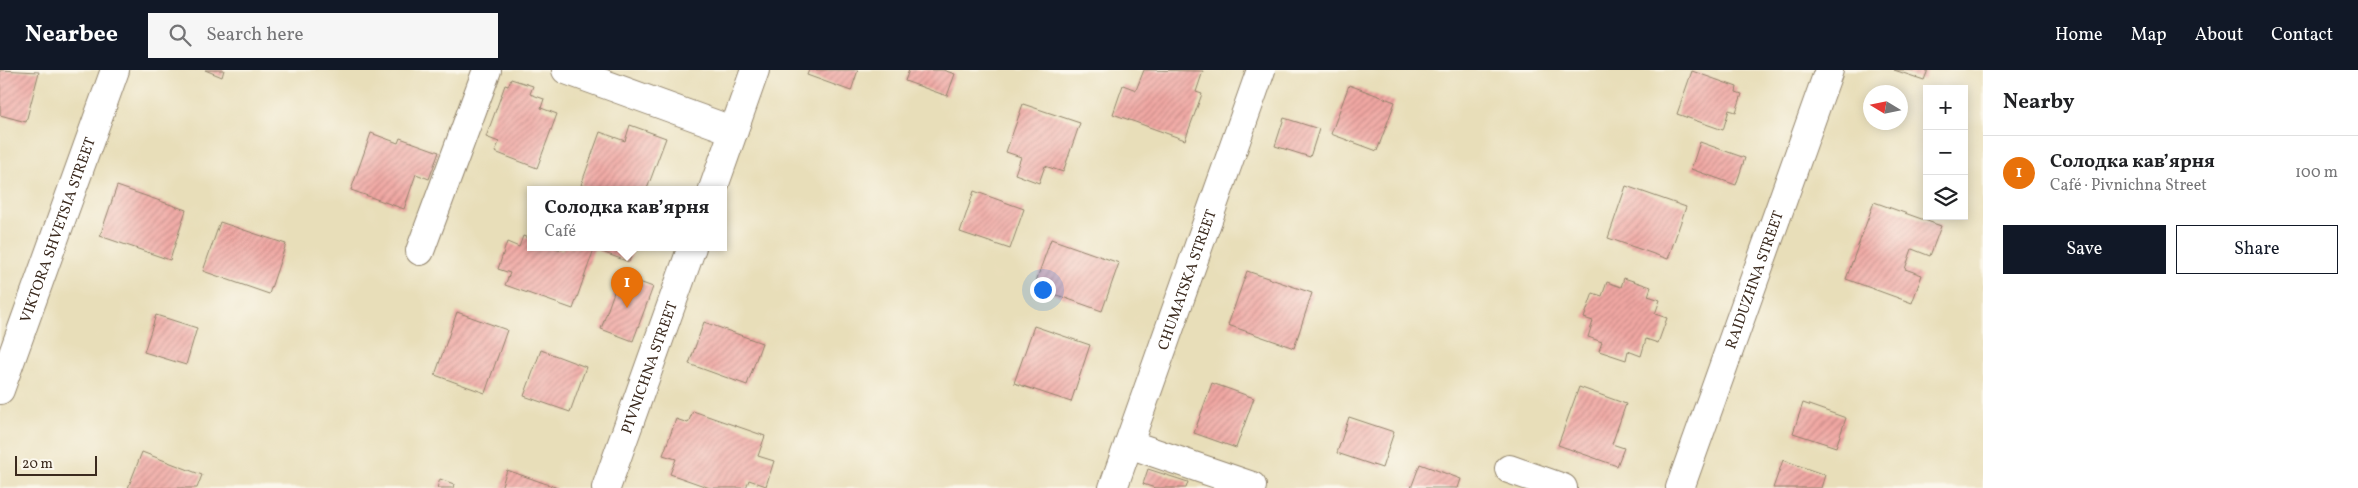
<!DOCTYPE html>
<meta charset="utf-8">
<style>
body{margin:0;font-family:Vollkorn,serif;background:#f6f6f6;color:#202124}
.controls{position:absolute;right:15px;top:15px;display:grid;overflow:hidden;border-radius:0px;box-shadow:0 2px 12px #0003}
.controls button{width:45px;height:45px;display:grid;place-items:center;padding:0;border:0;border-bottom:1px solid #e0e0e0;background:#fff;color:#202124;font:25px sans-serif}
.compass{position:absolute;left:1863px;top:15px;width:45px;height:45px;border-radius:50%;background:#fff;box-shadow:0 2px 12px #0003;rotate:280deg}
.scale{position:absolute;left:15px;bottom:12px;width:82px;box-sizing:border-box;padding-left:5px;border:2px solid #3b2a1e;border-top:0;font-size:14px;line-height:18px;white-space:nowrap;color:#3b2a1e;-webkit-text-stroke:4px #fbf7ec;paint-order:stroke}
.you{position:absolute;left:1042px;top:219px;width:18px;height:18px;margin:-12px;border:4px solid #fff;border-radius:50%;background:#1a73e8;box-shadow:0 0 0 8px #1a73e833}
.badge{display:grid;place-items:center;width:32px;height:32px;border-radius:50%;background:#111827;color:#fff;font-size:16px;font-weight:700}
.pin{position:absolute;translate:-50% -41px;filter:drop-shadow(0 1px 2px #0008)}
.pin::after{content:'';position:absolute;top:26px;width:18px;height:15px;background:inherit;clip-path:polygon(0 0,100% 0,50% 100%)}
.popup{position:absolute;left:527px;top:116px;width:200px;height:65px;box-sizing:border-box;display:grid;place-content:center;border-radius:0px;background:#fff;filter:drop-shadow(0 1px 4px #0005);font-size:16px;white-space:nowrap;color:#757577}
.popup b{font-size:19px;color:#202124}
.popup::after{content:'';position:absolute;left:50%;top:100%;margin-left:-10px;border:10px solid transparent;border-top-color:#fff}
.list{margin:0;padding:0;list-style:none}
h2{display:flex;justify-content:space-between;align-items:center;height:65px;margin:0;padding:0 20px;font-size:21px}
h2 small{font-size:16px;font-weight:400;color:#757577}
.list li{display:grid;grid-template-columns:32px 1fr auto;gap:15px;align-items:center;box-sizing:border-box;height:75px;padding:0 20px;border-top:1px solid #e0e0e0}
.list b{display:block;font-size:19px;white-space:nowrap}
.list p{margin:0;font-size:16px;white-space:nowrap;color:#757577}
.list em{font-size:16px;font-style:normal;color:#757577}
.actions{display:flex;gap:10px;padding:15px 20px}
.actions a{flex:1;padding:11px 0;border:1px solid #111827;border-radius:0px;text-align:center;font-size:18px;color:#111827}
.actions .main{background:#111827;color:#fff}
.icon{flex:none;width:28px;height:28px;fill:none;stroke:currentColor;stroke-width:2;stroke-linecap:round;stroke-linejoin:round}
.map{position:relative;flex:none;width:1983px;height:418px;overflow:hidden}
header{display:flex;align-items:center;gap:30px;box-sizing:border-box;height:70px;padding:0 25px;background:#111827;color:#fff}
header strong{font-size:24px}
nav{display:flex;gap:28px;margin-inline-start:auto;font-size:18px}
.search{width:350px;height:45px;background:#f6f6f6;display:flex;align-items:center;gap:12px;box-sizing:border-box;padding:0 18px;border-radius:0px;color:#757577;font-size:19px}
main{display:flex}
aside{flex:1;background:#fff}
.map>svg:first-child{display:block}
.building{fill:url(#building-hatch)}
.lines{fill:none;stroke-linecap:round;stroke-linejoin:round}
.minor-casing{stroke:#92846c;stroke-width:30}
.minor{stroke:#fff;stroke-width:28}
.labels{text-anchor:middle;stroke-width:5;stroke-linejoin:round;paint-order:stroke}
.street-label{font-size:15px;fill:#3b2a1e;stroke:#fbf7ec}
</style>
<header>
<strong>Nearbee</strong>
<div class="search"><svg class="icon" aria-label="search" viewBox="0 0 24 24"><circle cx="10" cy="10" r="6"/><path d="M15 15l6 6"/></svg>Search here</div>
<nav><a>Home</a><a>Map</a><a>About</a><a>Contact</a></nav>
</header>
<main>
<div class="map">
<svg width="1983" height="418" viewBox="0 0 1983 418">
<defs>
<pattern id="building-hatch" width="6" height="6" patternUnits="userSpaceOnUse" patternTransform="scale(1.25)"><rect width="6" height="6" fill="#f0a7a3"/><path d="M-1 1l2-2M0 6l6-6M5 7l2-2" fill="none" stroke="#c48884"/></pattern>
</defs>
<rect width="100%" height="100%" fill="#fbf7ec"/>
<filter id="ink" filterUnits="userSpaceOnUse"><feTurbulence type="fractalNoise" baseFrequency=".02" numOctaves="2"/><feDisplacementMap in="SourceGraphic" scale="10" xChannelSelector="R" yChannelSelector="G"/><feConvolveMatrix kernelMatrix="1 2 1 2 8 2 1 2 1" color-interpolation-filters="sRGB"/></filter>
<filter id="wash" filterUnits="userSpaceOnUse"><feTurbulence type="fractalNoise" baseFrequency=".0096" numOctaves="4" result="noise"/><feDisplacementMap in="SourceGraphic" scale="20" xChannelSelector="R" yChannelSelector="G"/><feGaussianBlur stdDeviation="1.12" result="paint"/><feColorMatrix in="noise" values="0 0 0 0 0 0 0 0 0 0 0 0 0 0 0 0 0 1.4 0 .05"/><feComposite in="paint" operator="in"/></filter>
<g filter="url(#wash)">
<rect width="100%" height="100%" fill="#e8deb9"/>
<g id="blocks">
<path class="building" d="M0,0L39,2L26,52L0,45Z
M205,0H224L222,7Z
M809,0H858L851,21L807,5Z
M909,0H943L955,4L947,26L905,11Z
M1144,0L1203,1L1196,22L1202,24L1185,70L1113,44L1123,15L1136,20Z
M1894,0H1928L1924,10Z
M1692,1L1737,17L1736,22L1742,24L1736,42L1729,40L1723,60L1677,44Z
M511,9L533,16L530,24L544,29L541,38L557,44L537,98L495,82L499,72L486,67L505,15L508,16Z
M1349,15L1395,32L1377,81L1331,64Z
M1023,34L1080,53L1063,102L1045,96L1039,113L1015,104L1021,87L1006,82Z
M1284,48L1319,59L1310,87L1275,76Z
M630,55L666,68L647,119H594L581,115L600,62L625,71Z
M371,63L398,73L400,68L439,82L429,109L416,104L404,139L351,120Z
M1700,72L1745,88L1736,115L1691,99Z
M117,116L186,140L170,190L100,166Z
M1626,116L1686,137L1668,189L1608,168Z
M974,121L1024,139L1010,179L960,162Z
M1874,132L1941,156L1930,186L1912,179L1905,199L1922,205L1912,233L1846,209Z
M220,152L286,174L269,224L203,201Z
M523,166L531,169V177H552L562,180L563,177H634L629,192L594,179L573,239L505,215L510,203L498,199L507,172L519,177Z
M1051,169L1119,193L1102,241L1034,217Z
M1247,201L1312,223L1294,278L1228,255Z
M620,205L653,217L633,271L601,259Z
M1624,208L1651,217L1648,226L1660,230L1655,244L1667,248L1658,273L1646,269L1641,286L1628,281L1626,290L1599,281L1602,272L1588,267L1593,251L1584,248L1593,223L1602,226L1607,212L1621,217Z
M457,242L507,260L485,323L435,305Z
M156,245L197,258L186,295L144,282Z
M704,252L762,273L747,315L689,294Z
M1034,256L1090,275L1071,332L1014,313Z
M541,280L586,297L570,342L524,326Z
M1212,313L1254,328L1236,378L1194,363Z
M1579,317L1626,334L1612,374L1624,378L1617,396L1558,375Z
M1803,333L1846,348L1836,377L1793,363Z
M693,341L765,366L758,386L774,391L766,416L749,410L746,418H710L670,404L676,389L663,385L676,349L688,353Z
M1349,347L1394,362L1382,398L1337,383Z
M142,382L202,405L197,418H128Z
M1783,390L1825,405L1821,418H1773Z
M1420,394L1461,409L1458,418H1411Z
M1148,399L1188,412L1186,418H1155L1143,414Z
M507,400L558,418H501Z
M440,409L454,414L453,418H437Z"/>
</g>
</g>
<g filter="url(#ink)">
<use href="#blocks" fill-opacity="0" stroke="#92846c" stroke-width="1"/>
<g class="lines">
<g class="minor-casing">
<g id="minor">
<path d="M566,0L734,61"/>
<path d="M713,119L755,0"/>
<path d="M420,181L487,0"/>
<path id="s1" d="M0,320L115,0"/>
<path d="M1129,374L1252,416"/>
<path d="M1509,399L1563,418"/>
<path id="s2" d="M606,418L692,177"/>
<path id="s3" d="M1113,418L1261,0"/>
<path id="s4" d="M1680,418L1829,0"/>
</g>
</g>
<use href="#minor" class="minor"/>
</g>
</g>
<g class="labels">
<g class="street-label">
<text dy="5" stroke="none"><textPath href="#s1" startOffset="170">VIKTORA SHVETSIA STREET</textPath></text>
<text dy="5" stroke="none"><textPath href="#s3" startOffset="221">CHUMATSKA STREET</textPath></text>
<text dy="5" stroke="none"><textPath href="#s4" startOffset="221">RAIDUZHNA STREET</textPath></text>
<text dy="5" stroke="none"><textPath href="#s2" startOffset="128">PIVNICHNA STREET</textPath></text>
</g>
</g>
</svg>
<div class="controls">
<button>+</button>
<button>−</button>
<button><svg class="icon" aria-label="layers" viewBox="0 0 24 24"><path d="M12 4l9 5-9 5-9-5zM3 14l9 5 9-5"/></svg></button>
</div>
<svg class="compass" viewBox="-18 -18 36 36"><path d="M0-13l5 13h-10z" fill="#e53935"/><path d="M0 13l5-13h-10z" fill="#757577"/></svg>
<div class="scale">20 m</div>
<div class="you"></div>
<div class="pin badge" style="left:627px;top:238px;background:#e8710a">1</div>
<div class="popup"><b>Солодка кав’ярня</b>Café</div>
</div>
<aside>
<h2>Nearby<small></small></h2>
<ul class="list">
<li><span class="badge" style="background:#e8710a">1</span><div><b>Солодка кав’ярня</b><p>Café · Pivnichna Street</p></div><em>100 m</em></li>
</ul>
<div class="actions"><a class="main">Save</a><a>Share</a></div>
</aside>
</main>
